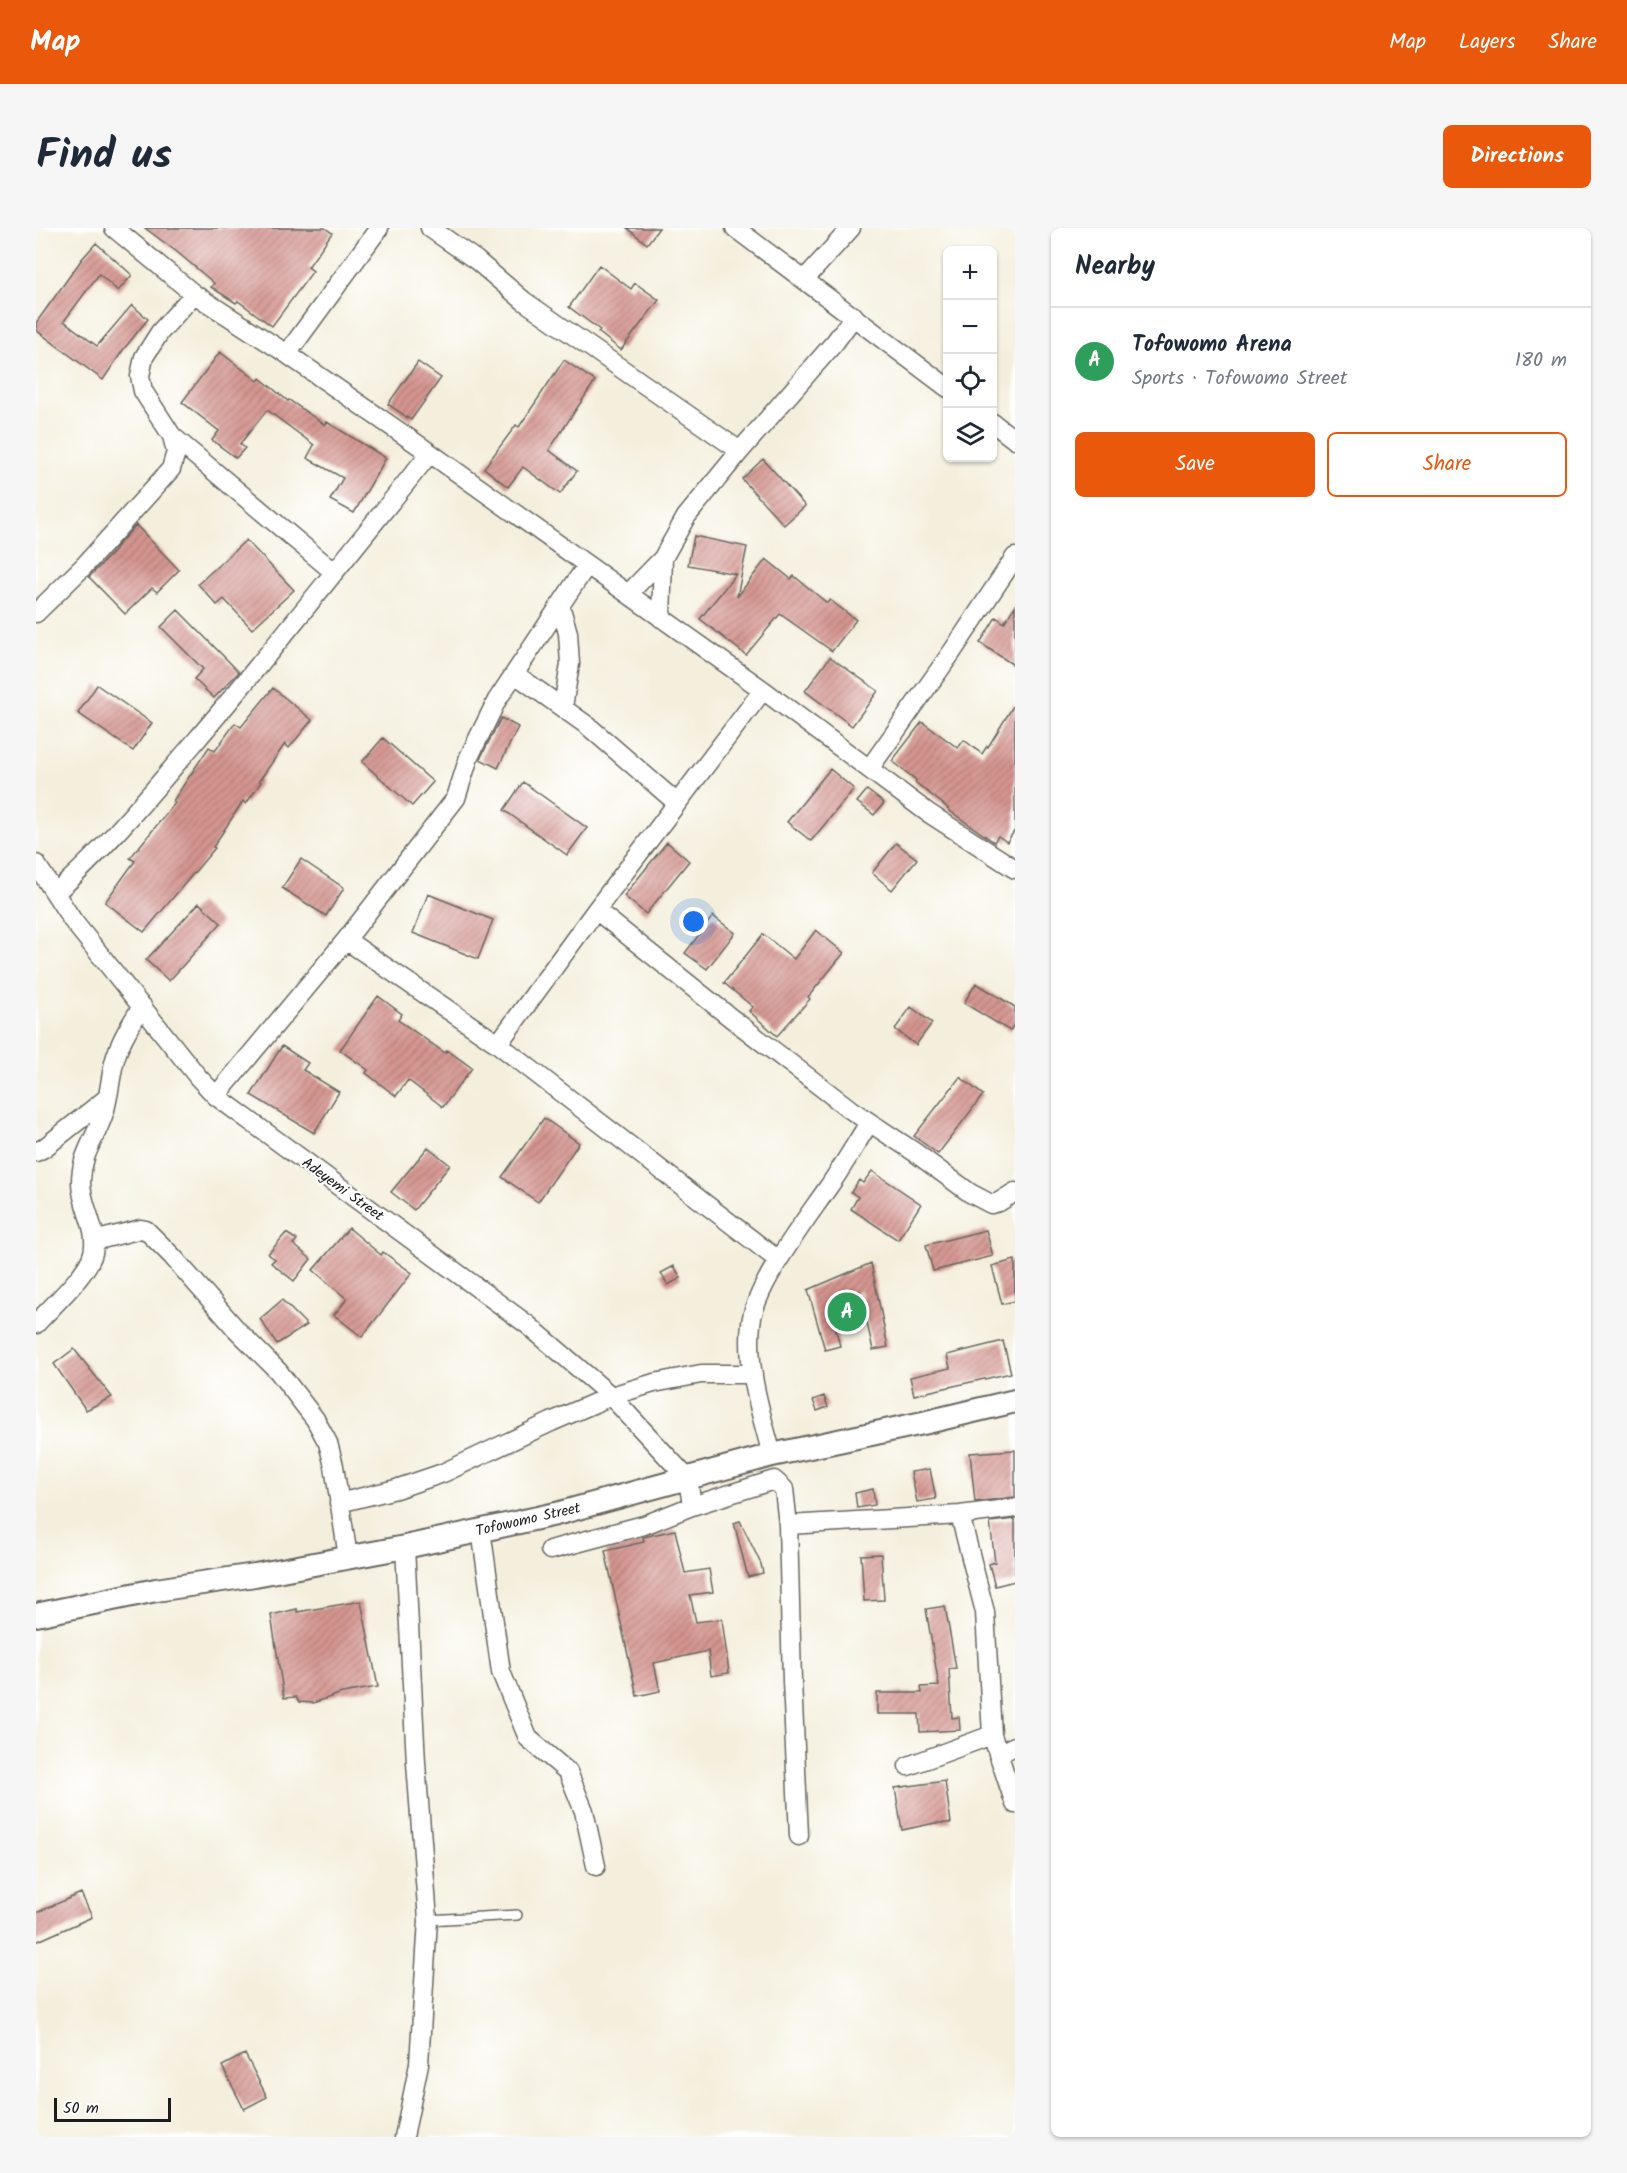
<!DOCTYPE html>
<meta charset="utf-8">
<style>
body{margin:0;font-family:Kalam,sans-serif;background:#f6f6f7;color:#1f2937}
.controls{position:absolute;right:18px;top:18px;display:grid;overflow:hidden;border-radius:9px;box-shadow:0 2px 4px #0004}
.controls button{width:54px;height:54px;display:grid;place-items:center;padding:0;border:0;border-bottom:2px solid #e0e1e3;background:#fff;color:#1f2937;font:30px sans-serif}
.scale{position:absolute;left:18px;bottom:15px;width:117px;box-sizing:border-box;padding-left:6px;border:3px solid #1c1c1c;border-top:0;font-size:16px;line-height:21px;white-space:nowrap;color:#1c1c1c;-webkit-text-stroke:4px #fff;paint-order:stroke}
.you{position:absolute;left:658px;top:694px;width:21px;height:21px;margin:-15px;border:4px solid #fff;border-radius:50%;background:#1a73e8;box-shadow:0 0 0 9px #1a73e833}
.badge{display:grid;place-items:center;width:39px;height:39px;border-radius:50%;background:#ea580c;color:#fff;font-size:20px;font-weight:700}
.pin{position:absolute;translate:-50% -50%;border:3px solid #fff;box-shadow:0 2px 6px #0006}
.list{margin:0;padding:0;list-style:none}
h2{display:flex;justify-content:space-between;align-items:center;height:78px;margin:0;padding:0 24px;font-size:26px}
h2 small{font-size:20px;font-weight:400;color:#747a83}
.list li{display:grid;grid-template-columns:39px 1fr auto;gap:18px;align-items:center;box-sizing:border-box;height:108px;padding:0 24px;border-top:2px solid #e0e1e3}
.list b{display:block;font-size:22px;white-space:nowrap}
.list p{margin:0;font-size:20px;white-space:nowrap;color:#747a83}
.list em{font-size:20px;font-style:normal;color:#747a83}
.actions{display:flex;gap:12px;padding:18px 24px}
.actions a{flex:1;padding:14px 0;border:2px solid #ea580c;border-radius:9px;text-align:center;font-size:21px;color:#ea580c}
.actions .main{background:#ea580c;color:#fff}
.icon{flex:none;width:33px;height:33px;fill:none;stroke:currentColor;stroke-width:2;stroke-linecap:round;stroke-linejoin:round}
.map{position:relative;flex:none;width:979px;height:1909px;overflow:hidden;border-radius:9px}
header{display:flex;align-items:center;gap:36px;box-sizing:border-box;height:84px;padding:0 30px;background:#ea580c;color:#fff}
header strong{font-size:28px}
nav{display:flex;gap:33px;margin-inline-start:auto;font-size:21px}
.intro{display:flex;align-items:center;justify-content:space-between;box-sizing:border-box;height:144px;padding:0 36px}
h1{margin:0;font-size:42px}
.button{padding:15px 27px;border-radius:9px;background:#ea580c;color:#fff;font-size:21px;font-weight:700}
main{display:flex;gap:36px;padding:0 36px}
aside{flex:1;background:#fff;border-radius:9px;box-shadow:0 2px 4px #0004}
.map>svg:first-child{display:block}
.building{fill:url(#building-hatch)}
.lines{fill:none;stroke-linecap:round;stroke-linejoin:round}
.service-casing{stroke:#686660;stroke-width:12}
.minor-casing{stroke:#686660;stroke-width:21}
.tertiary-casing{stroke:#686660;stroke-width:26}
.service{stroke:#fff;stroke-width:9}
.minor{stroke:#fff;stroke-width:18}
.tertiary{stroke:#fff;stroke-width:22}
.labels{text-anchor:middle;stroke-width:4.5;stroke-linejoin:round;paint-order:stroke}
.street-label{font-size:15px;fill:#1c1c1c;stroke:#fff}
</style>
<header>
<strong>Map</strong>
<nav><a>Map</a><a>Layers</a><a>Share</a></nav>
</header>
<div class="intro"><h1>Find us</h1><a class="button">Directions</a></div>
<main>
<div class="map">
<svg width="979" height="1909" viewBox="0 0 979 1909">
<defs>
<pattern id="building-hatch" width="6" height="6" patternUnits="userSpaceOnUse" patternTransform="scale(1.5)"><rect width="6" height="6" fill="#d59590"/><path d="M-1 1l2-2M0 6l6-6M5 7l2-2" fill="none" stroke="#ac7975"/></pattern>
</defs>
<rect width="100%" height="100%" fill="#fff"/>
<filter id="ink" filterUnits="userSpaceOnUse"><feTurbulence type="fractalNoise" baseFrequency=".0167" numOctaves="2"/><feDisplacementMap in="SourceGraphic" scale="12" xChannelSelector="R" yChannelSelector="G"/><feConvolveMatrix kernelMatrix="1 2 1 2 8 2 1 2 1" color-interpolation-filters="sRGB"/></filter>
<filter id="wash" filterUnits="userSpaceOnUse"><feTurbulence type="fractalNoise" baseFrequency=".008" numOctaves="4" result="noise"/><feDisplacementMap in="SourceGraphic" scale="24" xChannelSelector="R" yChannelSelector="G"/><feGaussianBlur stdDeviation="1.35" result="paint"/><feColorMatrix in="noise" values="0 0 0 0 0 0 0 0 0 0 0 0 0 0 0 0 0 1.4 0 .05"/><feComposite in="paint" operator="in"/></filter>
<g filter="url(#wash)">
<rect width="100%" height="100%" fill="#f4efdd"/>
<g id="blocks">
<path class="building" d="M109,0H289L296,5L272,39L277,43L236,98L202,73L200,75L175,59L178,55L141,24Z
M591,0H623L611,16Z
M60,15L96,47L82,63L63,46L28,93L61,118L96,77L112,91L87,122L67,152L0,102V95L46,31Z
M563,37L595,61L599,55L623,72L585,122L562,104L564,102L533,79Z
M184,124L222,153L224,150L252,173L253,172L289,197L291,194L350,230L318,285L294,272L307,250L271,230L278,217L231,182L204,216L209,220L200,230L176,212L183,203L146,174Z
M528,132L559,153L513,222L541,243L524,266L487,239L472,259L448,240L480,197L483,199Z
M382,134L405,150L375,192L352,176Z
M727,231L769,278L748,297L706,251Z
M100,297L143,342L121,364L116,360L89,386L53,349L79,322L78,321Z
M658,308L711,319L701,369L730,331L755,351L758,348L791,375L794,372L820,392L796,423L744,386L710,427L664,391L700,346L652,337Z
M210,312L258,362L216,401L188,371L181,377L162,356Z
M979,378V438L944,415L960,389L968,395Z
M142,382L203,444L178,470L158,451L167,441L125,399Z
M794,429L842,463L816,498L769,463Z
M61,457L116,495L97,523L42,485Z
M237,460L276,492L253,520L249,516L223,553L225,554L210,576L207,573L177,619L179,620L108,704L69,674L99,633L94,630L139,575L137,573L173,519L179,523L199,495L205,499Z
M979,475V602L971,614L962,608L958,614L911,581L912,580L879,554L880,552L856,533L886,494L922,520L928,512L946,526L951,518L952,519Z
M465,490L482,499L462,540L444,531Z
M347,510L397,554L376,578L326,534Z
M794,541L818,561L775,613L751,594Z
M487,554L551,600L531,627L468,582Z
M831,562L848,575L838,587L821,574Z
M631,614L653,633L610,686L588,668Z
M860,615L881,631L856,662L836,645Z
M265,631L308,660L290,688L246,660Z
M392,666L457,692L442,731L377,705Z
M163,675L185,695L133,753L110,732Z
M677,688L699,705L671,741L649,725Z
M780,702L808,725L772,769L774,771L741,808L713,783L717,779L688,755L727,706L758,731Z
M940,755L979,779V795L974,803L928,775Z
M342,768L366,786L362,792L409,825L411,822L436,840L407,879L372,852L360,868L330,845L332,842L304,822Z
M875,779L896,795L880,817L859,801Z
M246,818L272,835L267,842L303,864L278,905L215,867Z
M924,849L947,867L902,926L878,908Z
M508,890L543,915L502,974L466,949Z
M392,919L414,937L378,982L355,964Z
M836,943L885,976L862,1012L815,981L822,969L815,964L823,952L827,955Z
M313,1000L345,1027L347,1024L376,1045L326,1109L298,1087L311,1071L277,1042Z
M950,1002L957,1028L897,1043L890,1017Z
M250,1005L261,1012L257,1016L275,1031L258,1053L235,1035L239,1031L232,1026Z
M979,1032V1073L966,1076L956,1038Z
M835,1035L852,1119L837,1122L824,1063L793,1075L804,1118L789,1122L772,1062Z
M638,1038L645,1050L632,1057L625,1045Z
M246,1072L271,1097L241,1116L224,1091Z
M967,1113L975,1145L878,1167L874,1149L914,1140L911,1127Z
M38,1121L76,1169L50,1182L18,1136Z
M788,1168L792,1179L781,1183L777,1172Z
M979,1222V1269L939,1274L934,1225Z
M894,1241L900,1271L881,1274L875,1244Z
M837,1261L839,1277L821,1280L819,1265Z
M979,1291V1353L959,1358L953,1336L959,1334L954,1294Z
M704,1293L725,1336L727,1345L712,1349L698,1295Z
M639,1302L649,1345L673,1341L677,1364L654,1367L660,1394L686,1391L693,1445L675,1448L672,1423L618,1435L624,1463L601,1468L569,1323L608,1314L607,1309Z
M845,1326L848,1372L828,1373L825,1327Z
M325,1373L342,1459L306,1465L277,1475L263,1474L260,1469L248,1470L235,1387L261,1381V1384Z
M909,1378L920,1440L913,1441L916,1490L923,1489L924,1502L884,1504L883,1486H841V1465H886L885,1459L903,1458L890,1381Z
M909,1553L915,1595H899L866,1602L859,1560Z
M45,1665L56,1689L0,1714V1685Z
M209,1826L231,1869L208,1881L186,1838Z"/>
</g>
</g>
<g filter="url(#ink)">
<use href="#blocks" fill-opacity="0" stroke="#686660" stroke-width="1.5"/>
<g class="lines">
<g class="service-casing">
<path id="service" d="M392,1692L481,1687"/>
</g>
<g class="minor-casing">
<path id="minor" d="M78,0L158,66L251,126L394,225L727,462L891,584L979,641
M394,0L440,32L488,73L704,223
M699,0L912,160
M768,52L815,0
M251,126L343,0
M957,195L979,212
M136,208L298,344
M593,365L627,330L650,289L704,223L799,114L818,88
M524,377L532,405L534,436L527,479
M0,385L48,338L135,241L140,224L136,208L107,163L104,148L108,129L124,104L158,66
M625,390L627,330
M479,446L552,498L641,575
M833,541L916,424L979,329
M0,636L37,693L162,849L180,868L492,1097L575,1168L652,1251L656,1278
M19,665C70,621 114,566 158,515C239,420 316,322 394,225
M560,682L695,790L815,882L877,923L934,965L955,976L963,974L979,964
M310,712L462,816L742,1032
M462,816L560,682L727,462
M180,868L310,712L420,570L433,529L461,472L551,337
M0,924L8,920L71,870
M58,1013L105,1001L110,1002L136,1028L201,1102L242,1143L279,1191L292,1215L298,1238L312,1329
M0,1096C15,1079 52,1046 57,1025C63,1000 45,979 45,954C45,926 60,910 68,885C73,869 74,852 78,835C83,814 95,796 106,778
M736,1227C725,1185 710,1140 715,1096C718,1059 769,993 791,961C806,940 819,917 833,895
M303,1275L360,1261L407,1245L515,1194L575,1168L618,1155L665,1146H717
M924,1287L949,1384L956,1507L979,1576
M752,1297L924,1287L979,1280
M445,1302L465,1444L492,1510L532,1544L548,1583L560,1638
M514,1322L608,1297L656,1278L738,1252L748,1261L752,1297L756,1453L763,1608
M962,1526L979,1518
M872,1538L956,1507
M368,1909L383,1836L392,1692L380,1535L369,1319"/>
</g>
<g class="tertiary-casing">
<path id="tertiary" d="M0,1387L120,1362L219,1347L369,1319L520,1286L736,1227L887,1195L979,1173"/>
</g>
<use href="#service" class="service"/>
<use href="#minor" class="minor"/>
<use href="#tertiary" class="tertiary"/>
</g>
</g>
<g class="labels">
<g class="street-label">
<text transform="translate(307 961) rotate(36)" y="5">Adeyemi Street</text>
<text transform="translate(492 1291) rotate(-13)" y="5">Tofowomo Street</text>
</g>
</g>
</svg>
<div class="controls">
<button>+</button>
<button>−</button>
<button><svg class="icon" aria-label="locate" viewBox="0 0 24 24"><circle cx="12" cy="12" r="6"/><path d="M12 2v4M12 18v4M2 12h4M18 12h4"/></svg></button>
<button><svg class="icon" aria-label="layers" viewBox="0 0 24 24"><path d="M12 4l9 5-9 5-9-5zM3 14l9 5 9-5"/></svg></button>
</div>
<div class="scale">50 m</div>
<div class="you"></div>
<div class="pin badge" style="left:811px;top:1084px;background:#2e9e5b">A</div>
</div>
<aside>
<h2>Nearby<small></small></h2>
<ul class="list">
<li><span class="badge" style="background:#2e9e5b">A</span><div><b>Tofowomo Arena</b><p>Sports · Tofowomo Street</p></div><em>180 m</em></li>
</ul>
<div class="actions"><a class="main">Save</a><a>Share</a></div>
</aside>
</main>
